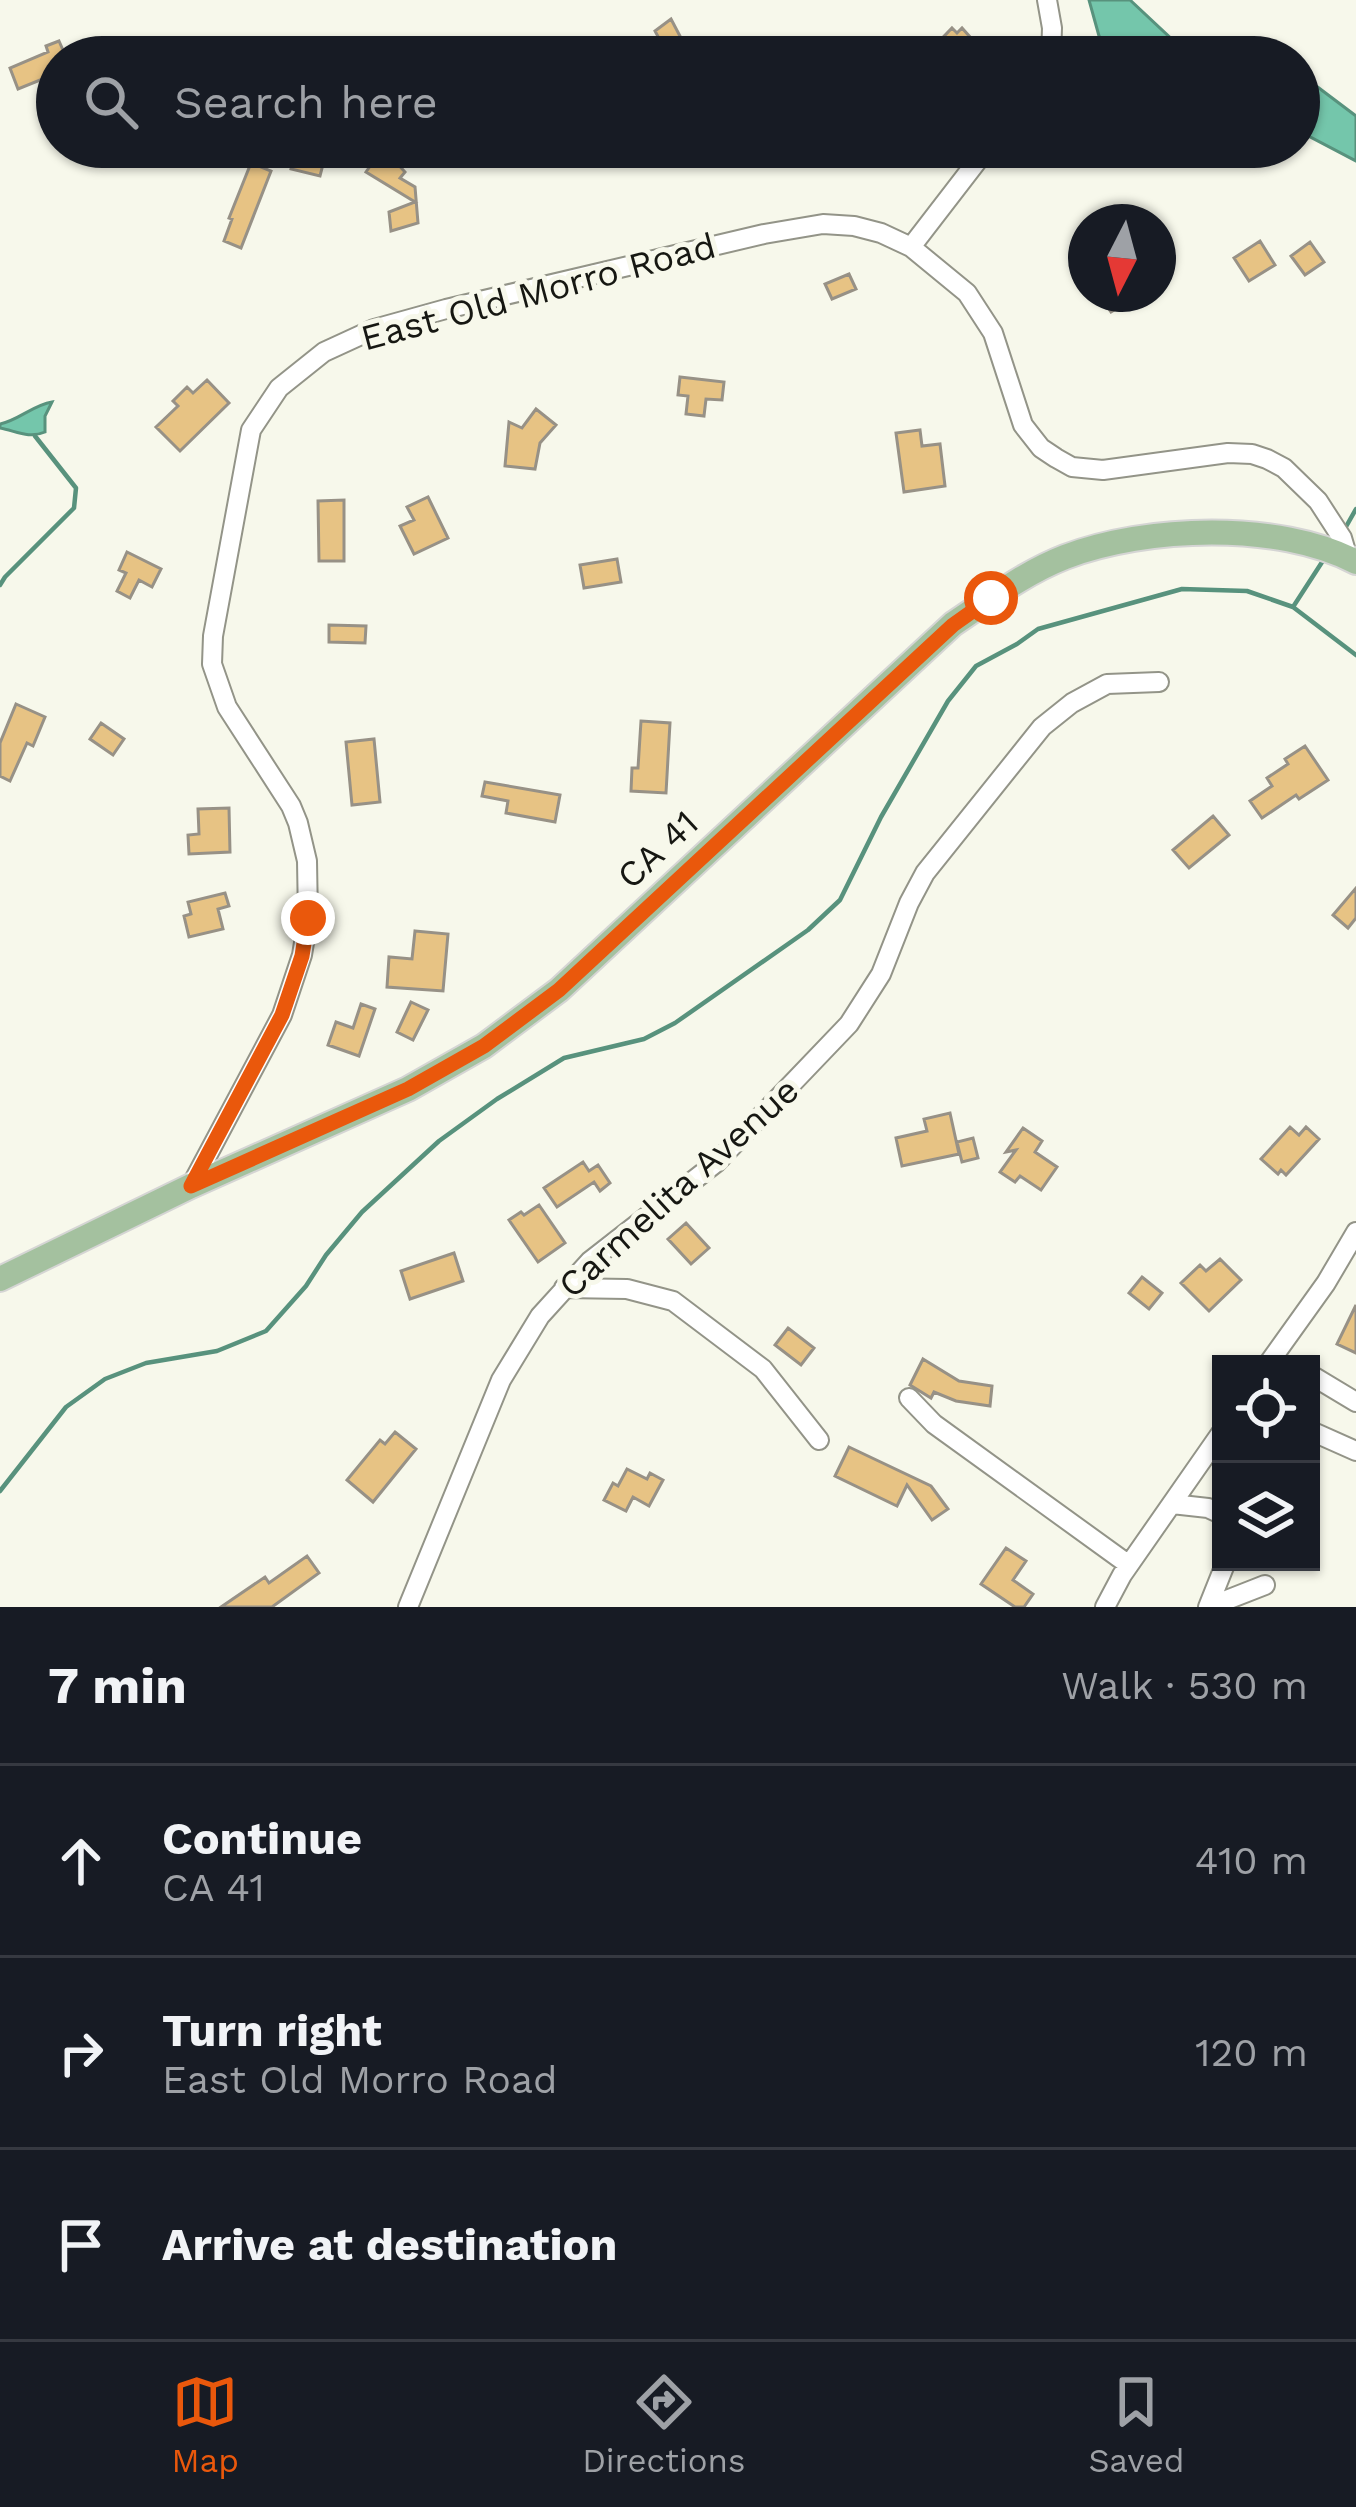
<!DOCTYPE html>
<meta charset="utf-8">
<style>
body{margin:0;font-family:"Work Sans",sans-serif;background:#242831;color:#f1f3f6}
.controls{position:absolute;right:36px;bottom:36px;display:grid;overflow:hidden;border-radius:0px;box-shadow:0 3px 9px #0004}
.controls button{width:108px;height:108px;display:grid;place-items:center;padding:0;border:0;border-bottom:3px solid #363941;background:#171b24;color:#f1f3f6;font:60px sans-serif}
.compass{position:absolute;left:1068px;top:204px;width:108px;height:108px;border-radius:50%;background:#171b24;box-shadow:0 3px 9px #0004;rotate:186deg}
.stop{position:absolute;width:36px;height:36px;margin:-27px;border:9px solid #ea580c;border-radius:50%;background:#fff}
.stop.end{background:#ea580c;border-color:#fff;box-shadow:0 3px 12px #0008}
.list{margin:0;padding:0;list-style:none}
h2{display:flex;justify-content:space-between;align-items:center;height:156px;margin:0;padding:0 48px;font-size:51px}
h2 small{font-size:39px;font-weight:400;color:#9ea1a6}
.list li{display:grid;grid-template-columns:78px 1fr auto;gap:36px;align-items:center;box-sizing:border-box;height:192px;padding:0 48px;border-top:3px solid #363941}
.list b{display:block;font-size:45px;white-space:nowrap}
.list p{margin:0;font-size:39px;white-space:nowrap;color:#9ea1a6}
.list em{font-size:39px;font-style:normal;color:#9ea1a6}
.icon{flex:none;width:66px;height:66px;fill:none;stroke:currentColor;stroke-width:2;stroke-linecap:round;stroke-linejoin:round}
.map{position:relative;flex:none;width:1356px;height:1607px;overflow:hidden}
.search{position:absolute;background:#171b24;box-shadow:0 3px 9px #0004;left:36px;right:36px;top:36px;height:132px;display:flex;align-items:center;gap:30px;box-sizing:border-box;padding:0 42px;border-radius:66px;color:#9ea1a6;font-size:45px}
.sheet{height:732px;background:#171b24}
nav{display:flex;justify-content:space-around;align-items:center;box-sizing:border-box;height:168px;border-top:3px solid #363941;background:#171b24;font-size:33px;color:#9ea1a6}
nav a{display:grid;justify-items:center;gap:6px}
nav .on{color:#ea580c}
.map>svg:first-child{display:block}
.water{fill:#74c6ab;stroke:#58927d;stroke-width:3}
.lines{fill:none;stroke-linecap:round;stroke-linejoin:round}
.stream{stroke:#58927d;stroke-width:4.5}
.building{fill:#e7c384;stroke:#979186;stroke-width:3}
.minor-casing{stroke:#939488;stroke-width:22}
.major-casing{stroke:#d5d5d4;stroke-width:28}
.minor{stroke:#fff;stroke-width:18}
.major{stroke:#a4c19f;stroke-width:24}
.route{stroke:#ea580c;stroke-width:15}
.labels{text-anchor:middle;stroke-width:10;stroke-linejoin:round;paint-order:stroke}
.street-label{font-size:36px;fill:#161712;stroke:#f7f8eb}
</style>
<div class="map">
<svg width="1356" height="1607" viewBox="0 0 1356 1607">
<rect width="100%" height="100%" fill="#f7f8eb"/>
<path class="water" d="M1089,0H1130L1175,42L1254,57H1117L1099,36Z
M1299,73L1356,116V161L1299,131Z
M52,402L45,416V432C29,439 16,431 0,428V424C19,420 33,405 52,402Z"/>
<g class="lines">
<path class="stream" d="M1343,532L1356,509
M0,585L5,577L74,508L76,488L35,436
M1293,607L1326,556
M0,1491L66,1407L105,1379L146,1363L217,1351L266,1331L306,1286L326,1255L362,1212L439,1141L497,1099L564,1058L644,1039L675,1023L808,930L840,900L881,817L948,701L976,666L1017,644L1038,629L1182,589L1247,591L1293,607L1356,655"/>
</g>
<path class="building" d="M671,19L682,40L671,46L668,41L662,44L655,31Z
M952,28L957,33L962,28L988,57H924Z
M59,41L66,57H57V76L46,81L45,78L18,89L10,68L48,52L46,46Z
M297,147L327,149L320,176L291,169Z
M383,148L405,172L400,178L415,187L418,223L391,231L389,212L415,202L366,172Z
M251,163L271,171L241,248L224,241L232,219L229,218Z
M1260,241L1275,265L1249,281L1234,258Z
M1310,242L1324,262L1305,275L1291,256Z
M849,274L856,289L832,299L825,284Z
M1099,294H1140L1111,312Z
M680,377L724,382L722,400L706,399L704,416L686,414L688,396L678,395Z
M207,380L229,403L180,451L156,427L178,406L173,401L187,387L193,393Z
M536,409L556,425L540,443L535,469L505,466L509,422L522,428Z
M920,430L922,446L940,444L945,486L904,492L896,433Z
M428,497L448,538L414,554L400,526L414,520L407,507Z
M344,500V561H319L318,501Z
M127,552L161,569L152,587L139,580L130,598L117,591L126,573L119,570Z
M617,559L621,582L584,588L580,565Z
M329,625L366,626L365,643L329,642Z
M16,704L45,717L33,746L27,743L10,781L0,776V743Z
M641,721L670,723L666,793L631,791L632,768H638Z
M101,723L124,739L113,755L90,739Z
M374,739L380,802L352,805L346,742Z
M1305,746L1328,780L1299,799L1296,795L1262,818L1250,801L1272,786L1267,778L1288,764L1285,759Z
M485,782L560,795L555,822L506,813L508,801L482,796Z
M229,808L230,852L189,854L188,835L199,834L198,809Z
M1213,816L1229,835L1189,868L1173,850Z
M1356,888V918L1348,928L1333,915Z
M225,893L229,906L218,909L223,929L189,937L184,916L191,914L188,902Z
M415,931L448,934L443,991L387,987L389,957L412,959Z
M411,1002L428,1010L413,1040L397,1032Z
M361,1004L375,1009L359,1056L328,1045L336,1022L353,1028Z
M950,1113L959,1154L902,1166L896,1138L927,1131L924,1119Z
M1290,1127L1299,1135L1306,1127L1319,1139L1286,1175L1281,1170L1278,1174L1261,1159Z
M1023,1128L1042,1141L1035,1152L1057,1167L1041,1190L1020,1176L1015,1182L1000,1172L1016,1150L1006,1152Z
M973,1138L978,1158L962,1162L957,1142Z
M583,1162L589,1171L598,1165L610,1183L600,1191L594,1182L557,1207L544,1188Z
M539,1205L565,1243L538,1262L509,1220L521,1212L524,1215Z
M686,1223L709,1248L691,1264L668,1239Z
M454,1253L463,1281L410,1299L401,1271Z
M1220,1259L1241,1280L1209,1311L1181,1283L1200,1265L1206,1271Z
M1142,1277L1162,1293L1149,1309L1129,1293Z
M1356,1305V1353L1337,1344Z
M788,1328L814,1348L801,1365L775,1345Z
M923,1359L959,1381L992,1386L990,1406L956,1401L934,1392L931,1398L910,1385Z
M395,1432L416,1449L373,1502L347,1480L380,1440L385,1444Z
M849,1447L931,1486L948,1509L932,1520L907,1485L897,1506L835,1476Z
M627,1469L647,1479L650,1473L663,1480L649,1506L633,1497L626,1511L604,1500L613,1483L618,1486Z
M1006,1548L1026,1561L1013,1580L1033,1594L1024,1607H1015L981,1584Z
M307,1556L319,1573L272,1607H221L265,1577L269,1583Z"/>
<g class="lines">
<g class="minor-casing">
<path id="minor" d="M1047,0L1052,28L1051,57
M911,247L988,147
M191,1186L282,1015L302,955L308,918L307,861L298,823L291,806L227,707L212,664L213,636L251,430L279,388L324,352L374,329L446,309L764,234L823,224L854,226L881,233L911,247L967,293L993,333L1023,425L1041,448L1056,458L1072,467L1103,470L1228,453L1252,454L1267,459L1284,468L1318,501L1342,538L1348,558
M564,1288L627,1289L673,1301L763,1369L819,1440
M1268,1364L1326,1283L1356,1232
M1311,1375L1356,1402
M909,1398L934,1424L1129,1565
M1311,1431L1356,1451
M1172,1504L1208,1508L1221,1514
M408,1607L501,1380L540,1316L590,1261L717,1162L849,1024L881,974L909,903L925,873L1042,727L1072,703L1107,684L1159,682
M1105,1607L1122,1575L1221,1433
M1208,1607L1226,1562
M1209,1607L1265,1585"/>
</g>
<g class="major-casing">
<path id="major" d="M0,1279L191,1186L408,1089L484,1046L559,990L953,624C989,600 1024,573 1065,557C1146,526 1278,521 1356,562"/>
</g>
<use href="#minor" class="minor"/>
<use href="#major" class="major"/>
</g>
<g class="lines">
<path class="route" d="M308,918L302,956L282,1015L191,1186L408,1089L484,1046L559,990L953,625L991,598"/>
</g>
<g class="labels">
<g class="street-label">
<text transform="translate(538 291) rotate(-15)" y="13">East Old Morro Road</text>
<text transform="translate(657 849) rotate(-43)" y="13">CA 41</text>
<text transform="translate(678 1187) rotate(-42)" y="13">Carmelita Avenue</text>
</g>
</g>
</svg>
<div class="controls">
<button><svg class="icon" aria-label="locate" viewBox="0 0 24 24"><circle cx="12" cy="12" r="6"/><path d="M12 2v4M12 18v4M2 12h4M18 12h4"/></svg></button>
<button><svg class="icon" aria-label="layers" viewBox="0 0 24 24"><path d="M12 4l9 5-9 5-9-5zM3 14l9 5 9-5"/></svg></button>
</div>
<svg class="compass" viewBox="-18 -18 36 36"><path d="M0-13l5 13h-10z" fill="#e53935"/><path d="M0 13l5-13h-10z" fill="#9ea1a6"/></svg>
<div class="stop" style="left:991px;top:598px"></div>
<div class="stop end" style="left:308px;top:918px"></div>
<div class="search"><svg class="icon" aria-label="search" viewBox="0 0 24 24"><circle cx="10" cy="10" r="6"/><path d="M15 15l6 6"/></svg>Search here</div>
</div>
<section class="sheet">
<h2>7 min<small>Walk · 530 m</small></h2>
<ul class="list">
<li><svg class="icon" aria-label="ahead" viewBox="0 0 24 24"><path d="M12 20V5M6 11l6-6 6 6"/></svg><div><b>Continue</b><p>CA 41</p></div><em>410 m</em></li>
<li><svg class="icon" aria-label="right" viewBox="0 0 24 24"><path d="M7 20v-9h11M14 6l5 5-5 5"/></svg><div><b>Turn right</b><p>East Old Morro Road</p></div><em>120 m</em></li>
<li><svg class="icon" aria-label="arrive" viewBox="0 0 24 24"><path d="M6 21V4h12l-3 4 3 4H6"/></svg><div><b>Arrive at destination</b></div></li>
</ul>
</section>
<nav>
<a class="on"><svg class="icon" aria-label="map" viewBox="0 0 24 24"><path d="M3 6l6-2 6 2 6-2v14l-6 2-6-2-6 2zM9 4v14M15 6v14"/></svg>Map</a>
<a><svg class="icon" aria-label="directions" viewBox="0 0 24 24"><path d="M12 3l9 9-9 9-9-9zM9 14v-3h6M13 9l2 2-2 2"/></svg>Directions</a>
<a><svg class="icon" aria-label="saved" viewBox="0 0 24 24"><path d="M7 4h10v16l-5-4-5 4z"/></svg>Saved</a>
</nav>
